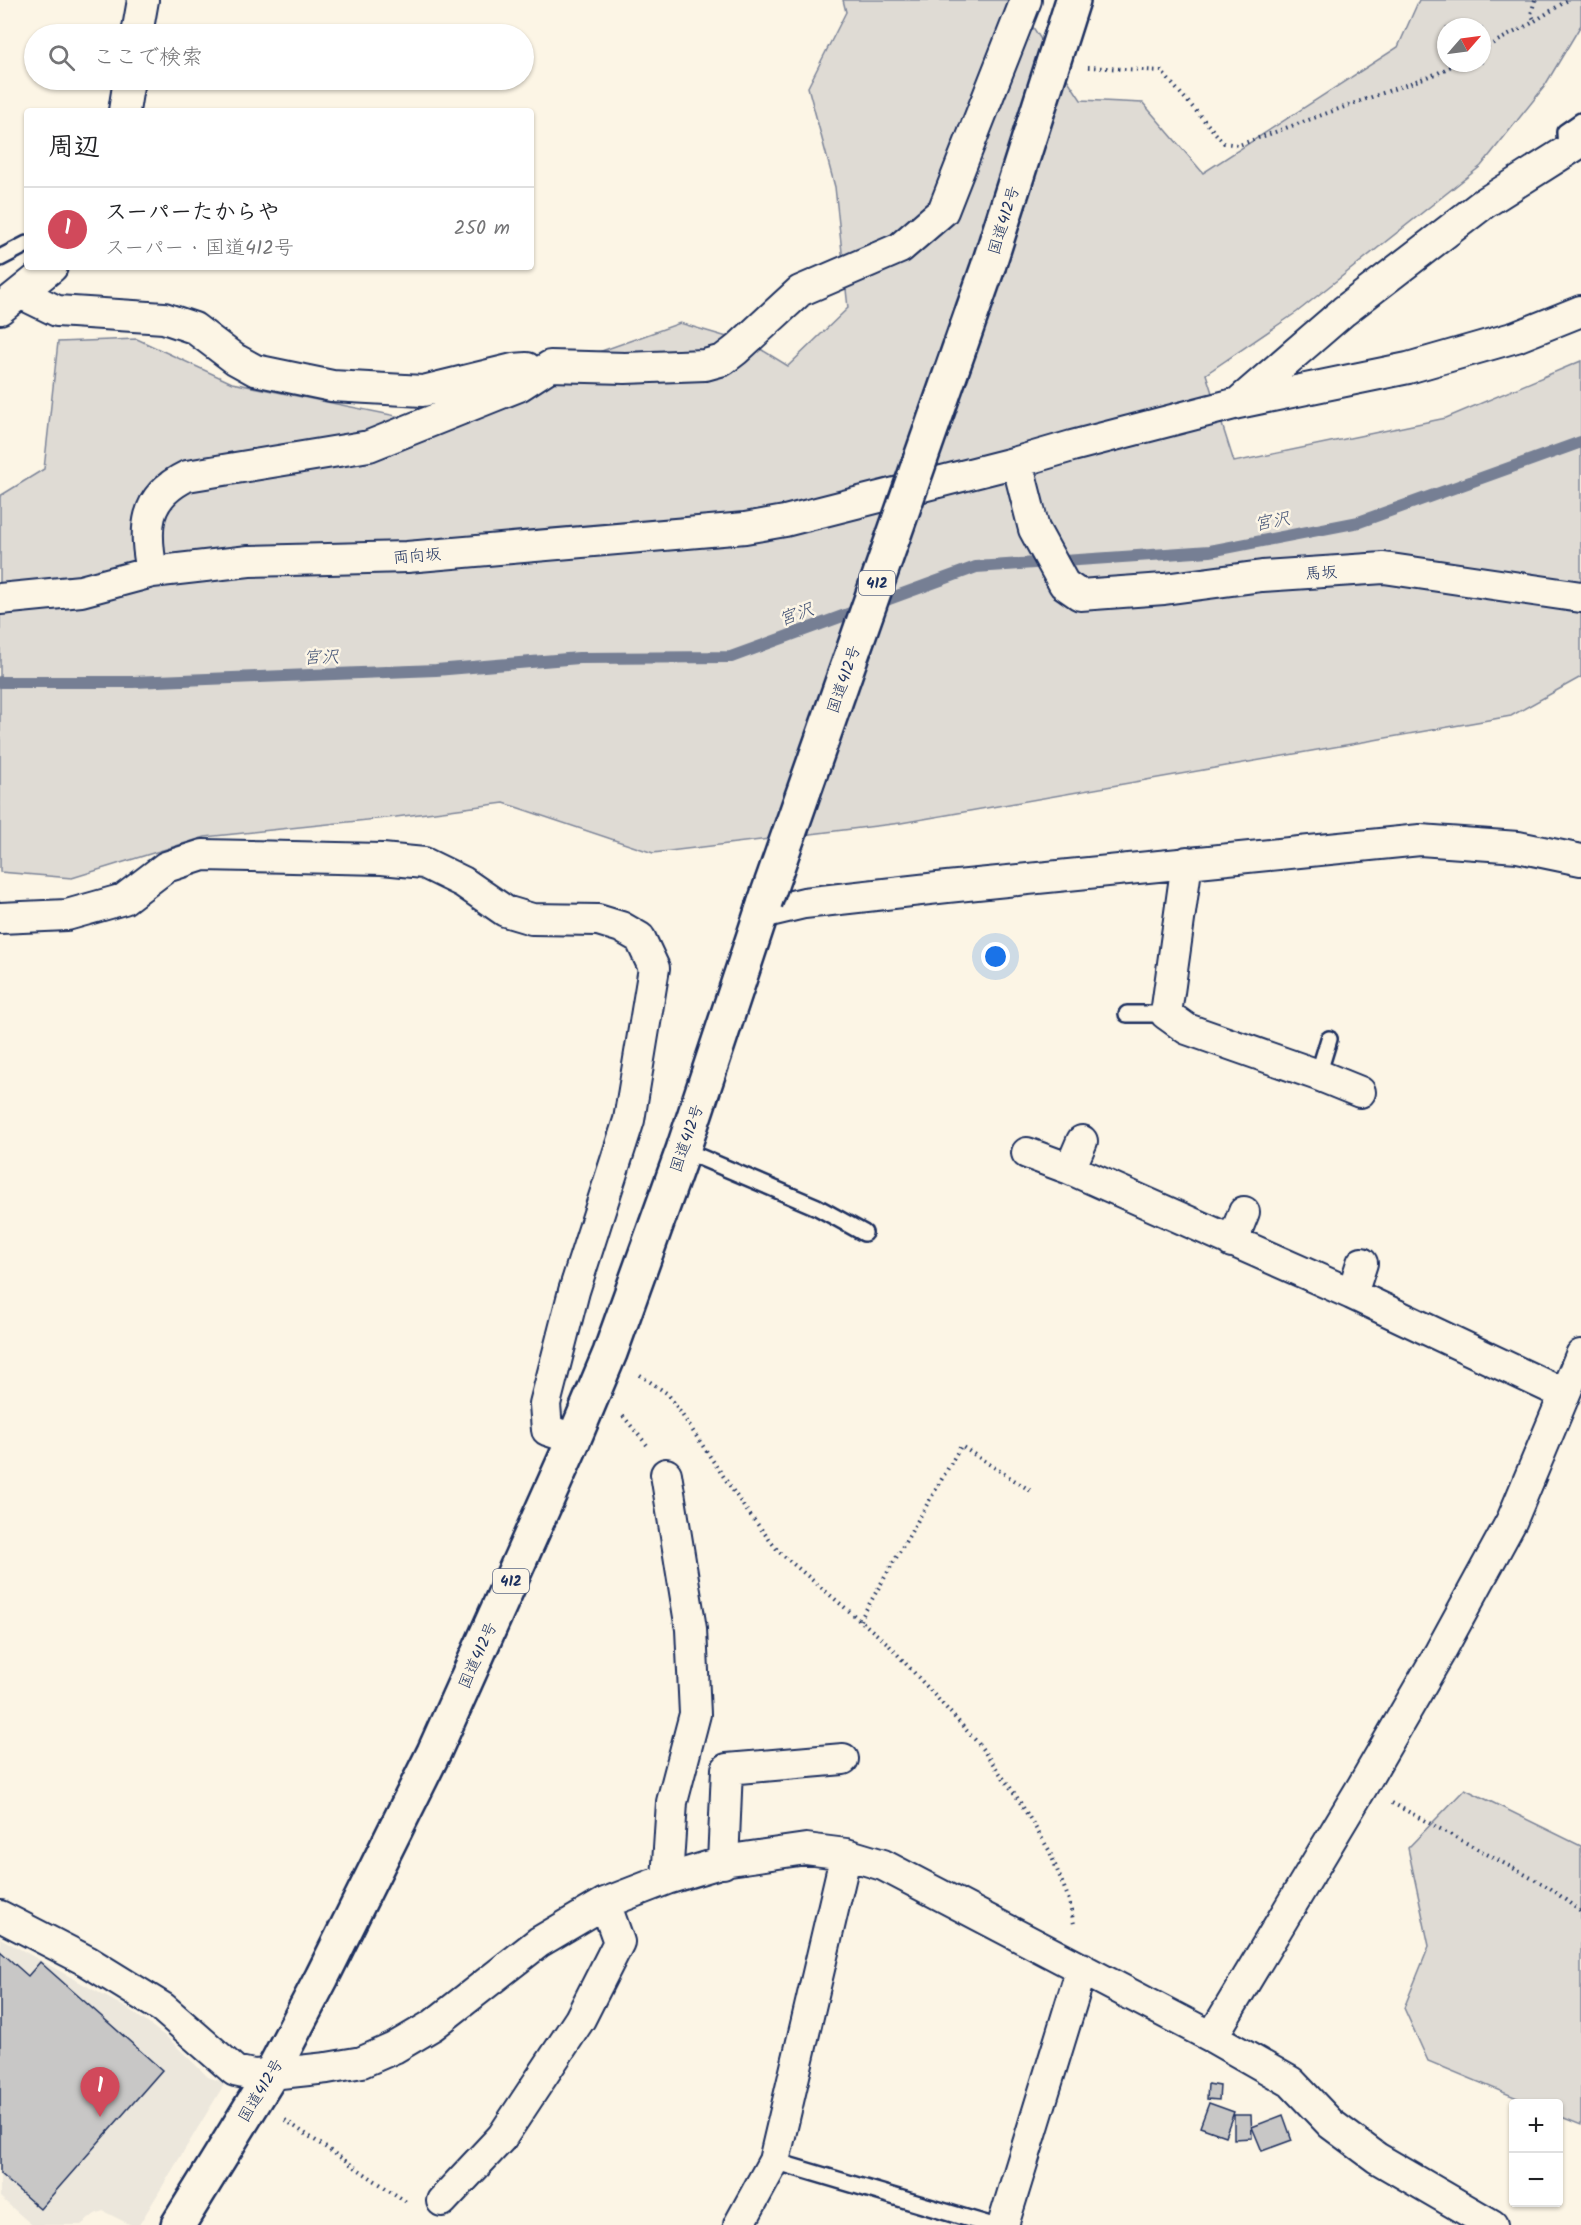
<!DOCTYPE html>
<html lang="ja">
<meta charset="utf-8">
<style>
body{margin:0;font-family:Kalam,"Klee One",sans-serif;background:#f6f6f6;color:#202124}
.controls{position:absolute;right:18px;bottom:18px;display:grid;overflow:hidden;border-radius:6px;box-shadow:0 2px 4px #0004}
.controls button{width:54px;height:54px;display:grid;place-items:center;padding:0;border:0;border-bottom:2px solid #e0e0e0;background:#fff;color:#202124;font:30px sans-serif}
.compass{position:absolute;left:1437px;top:18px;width:54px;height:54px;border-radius:50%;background:#fff;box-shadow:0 2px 4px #0004;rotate:62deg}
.you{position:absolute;left:996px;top:957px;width:21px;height:21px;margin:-15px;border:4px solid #fff;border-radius:50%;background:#1a73e8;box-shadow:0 0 0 9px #1a73e833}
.badge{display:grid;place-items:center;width:39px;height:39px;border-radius:50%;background:#d1495b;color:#fff;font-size:20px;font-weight:700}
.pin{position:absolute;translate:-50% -50px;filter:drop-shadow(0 2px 3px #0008)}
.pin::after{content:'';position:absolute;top:32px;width:21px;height:18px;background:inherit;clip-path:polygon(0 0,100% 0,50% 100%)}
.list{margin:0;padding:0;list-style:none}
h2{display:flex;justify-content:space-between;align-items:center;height:78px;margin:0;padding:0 24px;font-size:26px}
h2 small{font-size:20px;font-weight:400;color:#757577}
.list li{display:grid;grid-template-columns:39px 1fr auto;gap:18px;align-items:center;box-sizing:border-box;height:84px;padding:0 24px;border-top:2px solid #e0e0e0}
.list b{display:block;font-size:22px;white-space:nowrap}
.list p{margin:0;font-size:20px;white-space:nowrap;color:#757577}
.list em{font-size:20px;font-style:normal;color:#757577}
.icon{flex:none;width:33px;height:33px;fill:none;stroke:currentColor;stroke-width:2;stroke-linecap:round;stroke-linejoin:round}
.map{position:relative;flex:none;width:1581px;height:2225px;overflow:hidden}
.search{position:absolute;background:#fff;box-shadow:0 2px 4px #0004;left:24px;top:24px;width:510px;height:66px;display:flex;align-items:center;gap:15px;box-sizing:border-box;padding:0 21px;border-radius:33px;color:#757577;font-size:22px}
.panel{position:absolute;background:#fff;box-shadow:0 2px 4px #0004;left:24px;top:108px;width:510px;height:162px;border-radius:6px}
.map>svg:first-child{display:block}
.built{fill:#ece7dc}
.green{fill:#dfdbd4;stroke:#7d8599;stroke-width:1.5;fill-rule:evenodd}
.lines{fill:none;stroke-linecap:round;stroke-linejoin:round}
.stream{stroke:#767f94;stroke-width:12}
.building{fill:#c8c7c6;stroke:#1b2f5e;stroke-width:1.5}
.service-casing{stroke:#1b2f5e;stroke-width:20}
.minor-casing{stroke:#1b2f5e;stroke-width:34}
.trunk-casing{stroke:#1b2f5e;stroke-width:38}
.path{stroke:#1b2f5e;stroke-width:4;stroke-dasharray:1.5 4.5;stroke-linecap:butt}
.service{stroke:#fcf5e5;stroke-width:15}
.minor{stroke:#fcf5e5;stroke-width:30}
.trunk{stroke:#fcf5e5;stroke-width:33}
.trunk-bridge-casing{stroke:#1b2f5e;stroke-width:38;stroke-linecap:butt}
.trunk-bridge{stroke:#fcf5e5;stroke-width:33}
.labels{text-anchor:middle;stroke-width:5;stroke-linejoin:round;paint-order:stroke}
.shield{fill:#fcf5e5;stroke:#5e6a86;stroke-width:1.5}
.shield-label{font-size:15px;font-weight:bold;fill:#1b2f5e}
.street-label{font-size:16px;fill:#1b2f5e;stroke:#fcf5e5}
.water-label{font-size:18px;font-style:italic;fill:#485779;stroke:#fcf5e5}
</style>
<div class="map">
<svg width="1581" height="2225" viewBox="0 0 1581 2225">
<rect width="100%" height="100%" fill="#fcf5e5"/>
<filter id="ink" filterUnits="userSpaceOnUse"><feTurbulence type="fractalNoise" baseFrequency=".0167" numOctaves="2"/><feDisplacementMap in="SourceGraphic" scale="12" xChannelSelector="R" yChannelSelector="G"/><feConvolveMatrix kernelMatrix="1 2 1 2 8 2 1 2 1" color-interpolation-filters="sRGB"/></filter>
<g filter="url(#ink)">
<path class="built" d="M0,1938L130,2010L169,2039L208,2077L225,2083L139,2225H131L103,2211L95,2214L81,2225H32L0,2197Z"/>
<path class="green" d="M843,0H1015L1081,100L1143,103L1203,173L1398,47L1419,0H1581V25L1544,87L1481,166L1297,312L1206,374L1234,462L1446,418L1581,361V677L1511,716L901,823L653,853L504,803L396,817L205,837L72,878L0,872V496L44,469L58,342L137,339L232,383L411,419L680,323L754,345L788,366L848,308L835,187L808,87L846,12ZM1446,27H1482V63H1446Z
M1465,1789L1581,1846V2125L1559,2116L1558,2104L1529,2103L1428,2061L1404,2008L1429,1946L1408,1848Z"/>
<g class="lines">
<path class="stream" d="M0,682H133L436,670L579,658L731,657L976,567L1210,551L1359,522L1581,442"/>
</g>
<path class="building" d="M0,1951L28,1976L40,1962L162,2070L40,2209L0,2174Z
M1208,2084L1220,2086L1219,2100L1207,2099Z
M1209,2103L1234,2112L1225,2136L1200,2127Z
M1234,2115H1251L1252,2138L1234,2139Z
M1283,2115L1292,2140L1262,2151L1252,2127Z"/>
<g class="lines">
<g class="service-casing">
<path id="service" d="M1566,151L1565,132L1581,121
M0,258L27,244
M1127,1014H1166
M1318,1075L1329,1039
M683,1150L817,1207L864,1233
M774,2161L990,2225"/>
</g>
<g class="minor-casing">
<path id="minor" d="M137,34L143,0
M124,111L129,80
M20,293L57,311L164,318L194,328L235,359L255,370L332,386L423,391L513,369L527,368
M0,309L52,267
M1240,401L1344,311L1483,204L1581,142
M1017,462L1034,529L1064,584L1080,595L1164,589L1262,576L1384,568L1581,597
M152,572C144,529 143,497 187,476L369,446L519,386L550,366L625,368L705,365L723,360L736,350L800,291L900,248L943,211L1026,0
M0,599L81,591L152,572L249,561L407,557L745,528L785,521L1017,462L1072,446L1238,403L1408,368L1516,337L1581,311
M1187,862L1166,1014L1187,1029L1318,1075L1360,1092
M762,913L804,903L947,887L1420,840L1518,847L1581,860
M0,918L67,915L124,899L166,867L203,855L382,859L424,863L463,882L505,911L532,919L598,920L621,927L640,938L654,968L629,1120L574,1291L545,1404L547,1430L574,1439
M1027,1153L1070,1169L1352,1294L1564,1394
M1070,1169L1082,1141
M1232,1242L1244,1212
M1352,1294L1362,1263
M666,1474L691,1629L695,1714L672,1802L667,1879
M723,1863L727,1769L843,1759
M0,1916L87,1961L163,2008L235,2071L253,2075L271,2074L327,2068L362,2062L394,2048L433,2025L539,1942L605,1903L667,1879L730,1860L806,1849L846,1854L883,1865L1212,2037L1291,2082L1331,2124L1377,2158L1492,2225
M1212,2037L1362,1787L1440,1652L1512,1520L1581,1355
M442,2201L502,2137L580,2019L619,1942L605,1903
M739,2225L774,2161L846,1854
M1003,2225L1082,1968"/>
</g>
<g class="trunk-casing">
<path id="trunk" d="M989,264L1073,0
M178,2225L271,2074L322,1977L434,1752L574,1439L610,1353L683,1150L765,902"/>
</g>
<path class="path" d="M1535,0L1531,14L1535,21
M1482,49L1530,24L1568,0
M1088,67L1161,71L1224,143L1239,145L1438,73L1457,63
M640,1375L668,1394L744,1507L779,1552L887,1643L978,1743L1015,1794L1049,1850L1068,1897L1074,1924
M623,1416L647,1445
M860,1620L961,1446L1031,1491
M1392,1803L1550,1888L1581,1912
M285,2120L408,2203"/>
<use href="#service" class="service"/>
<use href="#minor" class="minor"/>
<use href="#trunk" class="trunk"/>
<g class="trunk-bridge-casing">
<path id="trunk-bridge" d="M765,902L989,264"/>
</g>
<use href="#trunk-bridge" class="trunk-bridge"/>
</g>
</g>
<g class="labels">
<g class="shield">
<rect x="859" y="571" width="36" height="24" rx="4.5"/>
<rect x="493" y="1569" width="36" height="24" rx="4.5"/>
</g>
<g class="shield-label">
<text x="877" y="588">412</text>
<text x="511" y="1586">412</text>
</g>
<g class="street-label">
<text transform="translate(1003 220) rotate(-73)" y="6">国道412号</text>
<text transform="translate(417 555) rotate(-5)" y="6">両向坂</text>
<text transform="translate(1321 572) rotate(-4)" y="6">馬坂</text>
<text transform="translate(843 679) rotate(-71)" y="6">国道412号</text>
<text transform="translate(686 1138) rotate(-71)" y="6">国道412号</text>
<text transform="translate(477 1655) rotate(-66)" y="6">国道412号</text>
<text transform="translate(260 2090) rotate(-59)" y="6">国道412号</text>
</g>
<g class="water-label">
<text transform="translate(1272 521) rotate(-11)" y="6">宮沢</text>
<text transform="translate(796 614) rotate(-20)" y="6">宮沢</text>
<text transform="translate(321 657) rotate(-2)" y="6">宮沢</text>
</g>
</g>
</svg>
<div class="controls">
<button>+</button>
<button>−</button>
</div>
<svg class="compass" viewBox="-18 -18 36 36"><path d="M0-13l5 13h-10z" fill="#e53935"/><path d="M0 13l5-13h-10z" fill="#757577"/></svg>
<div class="you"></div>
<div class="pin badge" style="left:100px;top:2117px">1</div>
<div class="search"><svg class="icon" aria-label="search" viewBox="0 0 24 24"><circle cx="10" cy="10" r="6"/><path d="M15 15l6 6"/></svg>ここで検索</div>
<section class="panel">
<h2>周辺<small></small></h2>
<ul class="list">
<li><span class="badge">1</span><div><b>スーパーたからや</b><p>スーパー · 国道412号</p></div><em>250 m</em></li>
</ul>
</section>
</div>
